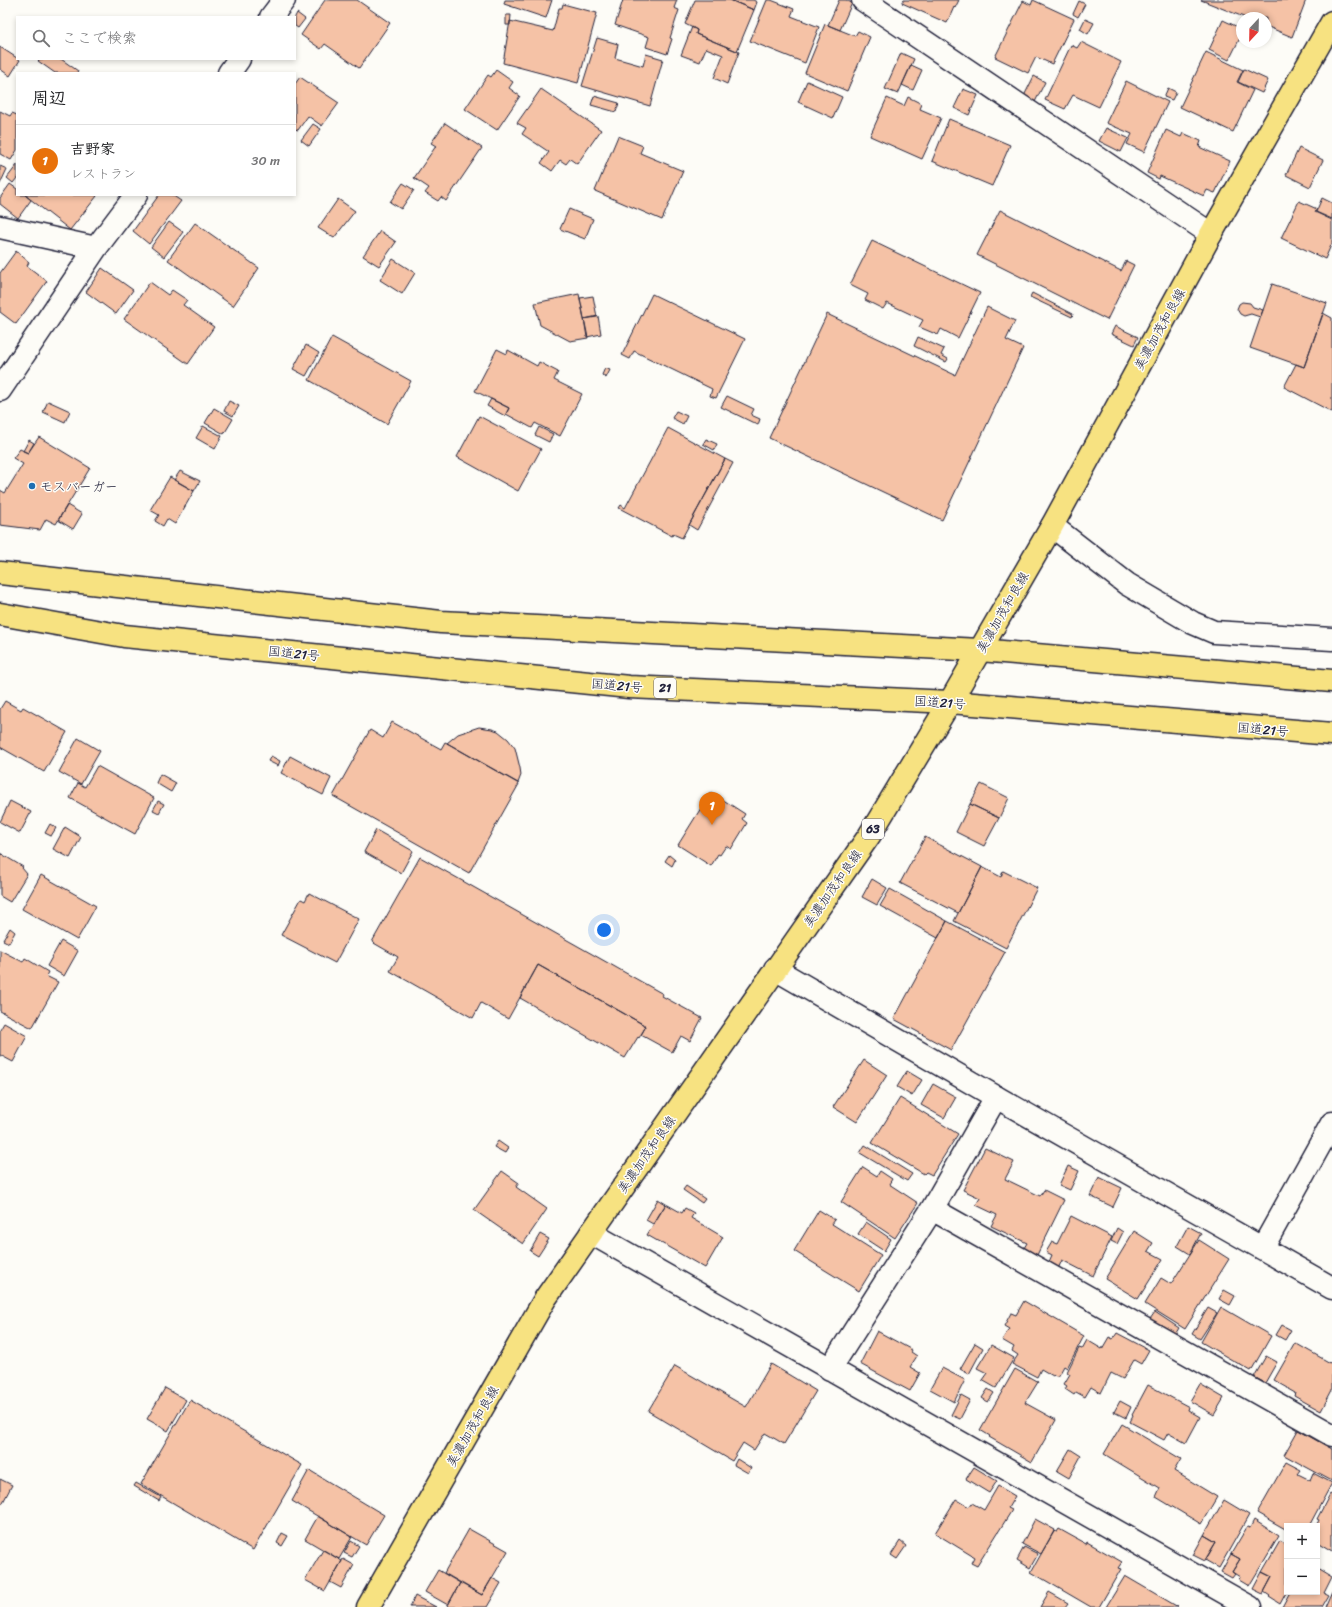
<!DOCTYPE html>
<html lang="ja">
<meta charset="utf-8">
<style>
body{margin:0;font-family:Sriracha,"Klee One",sans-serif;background:#f6f6f6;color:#202124}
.controls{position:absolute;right:12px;bottom:12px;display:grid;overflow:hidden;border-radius:0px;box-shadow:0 2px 6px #0003}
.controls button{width:36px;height:36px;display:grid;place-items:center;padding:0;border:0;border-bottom:1px solid #e0e0e0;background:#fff;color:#202124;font:20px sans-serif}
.compass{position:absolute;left:1236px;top:12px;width:36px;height:36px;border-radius:50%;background:#fff;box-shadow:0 2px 6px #0003;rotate:202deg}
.you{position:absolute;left:604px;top:930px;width:14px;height:14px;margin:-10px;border:3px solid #fff;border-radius:50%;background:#1a73e8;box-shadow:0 0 0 6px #1a73e833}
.badge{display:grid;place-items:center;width:26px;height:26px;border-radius:50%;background:#1f6fb2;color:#fff;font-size:13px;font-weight:700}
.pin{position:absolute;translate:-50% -33px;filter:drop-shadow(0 1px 2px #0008)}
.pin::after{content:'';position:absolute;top:21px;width:14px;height:12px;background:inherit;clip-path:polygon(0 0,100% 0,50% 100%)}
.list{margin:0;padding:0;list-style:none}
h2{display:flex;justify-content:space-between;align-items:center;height:52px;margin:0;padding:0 16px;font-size:17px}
h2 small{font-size:13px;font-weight:400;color:#757577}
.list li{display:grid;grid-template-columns:26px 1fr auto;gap:12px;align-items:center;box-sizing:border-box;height:72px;padding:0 16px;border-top:1px solid #e0e0e0}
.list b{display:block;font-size:15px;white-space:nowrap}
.list p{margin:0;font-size:13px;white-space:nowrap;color:#757577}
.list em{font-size:13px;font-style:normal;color:#757577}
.icon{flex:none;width:22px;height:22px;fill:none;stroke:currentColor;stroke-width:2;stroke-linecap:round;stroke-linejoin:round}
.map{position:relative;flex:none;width:1332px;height:1607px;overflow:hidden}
.search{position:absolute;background:#fff;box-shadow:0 2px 6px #0003;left:16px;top:16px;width:280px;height:44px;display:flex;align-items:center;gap:10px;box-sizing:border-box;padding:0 14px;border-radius:0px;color:#757577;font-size:15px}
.panel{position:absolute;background:#fff;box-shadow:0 2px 6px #0003;left:16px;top:72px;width:280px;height:124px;border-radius:0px}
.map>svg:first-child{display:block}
.building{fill:#f5c2a6;stroke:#22223b}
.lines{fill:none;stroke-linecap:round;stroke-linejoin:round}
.minor-casing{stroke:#22223b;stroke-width:25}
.tertiary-casing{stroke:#22223b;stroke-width:25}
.primary-casing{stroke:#22223b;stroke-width:25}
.trunk-casing{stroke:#22223b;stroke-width:25}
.minor{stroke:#fdfcf7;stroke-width:22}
.tertiary{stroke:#fdfcf7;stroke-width:22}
.primary{stroke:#f7e281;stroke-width:22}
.trunk{stroke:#f7e281;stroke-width:22}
.poi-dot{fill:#1f6fb2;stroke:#fdfcf7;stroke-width:1.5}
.labels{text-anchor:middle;stroke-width:3;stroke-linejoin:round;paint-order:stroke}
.shield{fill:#fdfcf7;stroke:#646373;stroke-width:1}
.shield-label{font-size:12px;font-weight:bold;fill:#22223b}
.street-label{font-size:13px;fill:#22223b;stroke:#fdfcf7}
.poi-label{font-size:13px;fill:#22223b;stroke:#fdfcf7;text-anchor:start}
</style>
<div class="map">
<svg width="1332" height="1607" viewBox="0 0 1332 1607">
<rect width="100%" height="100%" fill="#fdfcf7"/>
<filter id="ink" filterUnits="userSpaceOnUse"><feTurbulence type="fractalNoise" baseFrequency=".025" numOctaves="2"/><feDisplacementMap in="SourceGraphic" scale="8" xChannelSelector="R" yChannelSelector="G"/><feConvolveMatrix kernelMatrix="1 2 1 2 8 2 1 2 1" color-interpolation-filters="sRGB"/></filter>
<g filter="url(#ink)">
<path class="building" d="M325,0H357L390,23L359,68L325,44L321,49L301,35Z
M505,0H552L546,18L504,4Z
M623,0H677L674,8L679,10L670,38L672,39L667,54L646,47L649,37L615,25Z
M695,0H730L754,10L737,51L696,34L697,30L685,24Z
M730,0H753L757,2L754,10Z
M767,0H771L794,9L791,16L819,27L805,63L750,41Z
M839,0H846L852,3L840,30L828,25Z
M904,0H959L955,8L954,7L947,23L902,3Z
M1033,0L1074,19L1052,64L1036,57L1028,73L995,57L1023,1L1031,5Z
M1201,0H1306L1292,37L1266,26V18H1246Z
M1079,1L1085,4L1078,17L1073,14Z
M563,4L597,13L578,83L503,63L510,21L553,31L559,8H562Z
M297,13L305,19L298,28L295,26V17Z
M506,15H511L510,25H506Z
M1085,19L1094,23L1088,34L1080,29Z
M1223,20L1242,29V34L1229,60L1209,50Z
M825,24L855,36L858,31L870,37L847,91L805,73Z
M692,27L697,30L696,34L739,52L727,84L714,78L723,55L706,48L700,62L681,55Z
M597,38L618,44L615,58L643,66L646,54L663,59L650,106L582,86Z
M1081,42L1121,62L1099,107L1073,95L1065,109L1045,100L1071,45L1077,48Z
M0,47L20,60L10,76L0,69Z
M1206,52L1243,70L1237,82L1253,90L1233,132L1180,107Z
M901,53L914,59L898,94L885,89Z
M40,59H61L78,71L77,73H55L38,61Z
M911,65L922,70L913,90L902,85Z
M1244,69L1268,80L1262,93L1238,82Z
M496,70L513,82L509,88L520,96L497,130L465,109L488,75L491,77Z
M1034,76L1045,82L1034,104L1023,98Z
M300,77L339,103L322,126L308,116L298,130L295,129V84Z
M807,81L842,97L833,118L798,102Z
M1126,81L1168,102L1144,152L1127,144L1132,134L1106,123Z
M1168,88L1176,92L1172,100L1164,97Z
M541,89L601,130L577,164L570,159L566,164L560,160L552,171L541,163L549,152L522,134L526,128L517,123Z
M963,89L978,95L969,115L954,108Z
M594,96L619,103L616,112L591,105Z
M908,97L922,104L920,109L941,118L922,159L870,136L887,98L904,106Z
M0,111L10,116L12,113L17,115V150L11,160L0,154Z
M949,119L1010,145L992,186L932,161Z
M445,123L482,148L446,201L441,197L438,201L425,193L429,188L414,178L436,146L431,143Z
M313,124L321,129L309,146L301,140Z
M1106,128L1128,138L1121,152L1099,141Z
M1166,130L1181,137L1183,133L1201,141L1199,147L1230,161L1215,193L1207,190L1204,196L1160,176L1159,179L1147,173Z
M618,136L643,146L640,153L683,171L662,220L595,191Z
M1299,148L1323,160L1310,187L1286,175Z
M17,165V178L13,183L7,178Z
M0,166L7,169L0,184Z
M403,183L414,190L401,209L390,202Z
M10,184L17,189V195H25L31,200L18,218L0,204V198Z
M25,195H96L97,196L70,230Z
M159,195H172L181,201L149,244L133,231Z
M1322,198L1332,203V219L1316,212Z
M338,199L355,211L334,238L318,228Z
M1299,201L1317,209L1315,212L1332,220V243L1325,259L1281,238Z
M569,209L593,219L585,239L560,229Z
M1000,210L1121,271L1126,261L1134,265L1107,320L977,255Z
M169,222L183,232L164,257L151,247Z
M195,223L259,268L233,306L168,260Z
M380,231L396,242L379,266L363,256Z
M872,241L980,293L958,338L941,329L938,335L919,327L923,320L887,303L883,309L865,300L868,294L850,285Z
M16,251L29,262L27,266L47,281L16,324L0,312V273Z
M393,259L415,273L402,294L380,280Z
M102,268L133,290L116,314L86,292Z
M150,282L168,295L172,290L187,300L183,305L214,327L188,364L124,319Z
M1272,284L1327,303L1304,367L1250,348Z
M1032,293L1073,314L1072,317L1030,297Z
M579,294L588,338L570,341L540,325L535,303Z
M652,294L745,339L716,398L710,396L712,389L634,351L630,359L622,355Z
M593,296L597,317L584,319L580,298Z
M1242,302L1250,303L1253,307L1263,310L1260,317L1251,314L1244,316L1240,314L1237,309L1239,304Z
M987,307L1015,321L1006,340L1023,348L942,520L769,438L827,314L955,375Z
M1323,313L1332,318V412L1284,387L1296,364L1304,367Z
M598,316L601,334L587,337L584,319Z
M1115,326L1138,337L1134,345L1111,334Z
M332,337L411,381L387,424L309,380Z
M918,337L944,349L941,355L948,359L946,362L914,346Z
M306,345L319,353L306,376L293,369Z
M497,349L507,354L508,350L537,366L539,362L558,372L554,380L582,394L560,436L535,423L532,428L506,414L509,408L475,391Z
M605,368L610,370L606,378L602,375Z
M727,396L754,409L751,415L760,419L758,425L721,407Z
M491,399L509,408L505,416L487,406Z
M48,401L70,411L65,422L43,412Z
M229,401L239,406L233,416L224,411Z
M214,408L233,419L224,434L205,423Z
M676,411L687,416L683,424L672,418Z
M479,416L541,449L518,491L457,457Z
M203,426L222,436L215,449L196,438Z
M539,427L553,434L549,442L535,435Z
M668,428L725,459L682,538L673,534L672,536L619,508L621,505L625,508Z
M39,437L90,468L56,524L46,519L40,530L0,525V490L5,493L23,464L13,458L20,449L28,453Z
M706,439L717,444L714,450L703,444Z
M29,440L34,443L28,453L23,451Z
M725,459L733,463L697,530L689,525Z
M180,471L200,481L194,491L174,480Z
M170,477L194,491L175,524L167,519L163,526L155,521L159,515L150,510Z
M67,505L82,514L73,529L58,520Z
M5,701L21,710L23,707L67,732L44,772L0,747V709Z
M392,722L441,749L445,742L447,743L519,784L469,873L333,796L370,730L383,738Z
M479,727L492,729L498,731L508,739L515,748L520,768L521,775L518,783L447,743L458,734Z
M78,738L100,751L81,784L59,772Z
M271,756L280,761L278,766L268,761Z
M290,756L331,778L323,795L281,773Z
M97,766L154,798L135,834L70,798L78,783L85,787Z
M160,774L176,783L171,792L156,783Z
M981,784L1009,798L999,818L970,804Z
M711,792L745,814L742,819L747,823L731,849L726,846L720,855L718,854L711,866L678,845Z
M10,801L31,812L20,833L0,822Z
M158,801L164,804L159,813L153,810Z
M970,804L999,818L984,846L956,832Z
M50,824L56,828L51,836L45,833Z
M65,827L81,837L70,858L53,849Z
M376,830L413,851L401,873L364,852Z
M925,837L982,867L958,913L900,883Z
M0,853L23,867L22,868L27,874L10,902L0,896Z
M669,855L675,860L672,866L665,861Z
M420,857L663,994L662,996L702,1018L690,1041L681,1036L672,1052L641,1035L646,1026L538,965L508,1019L481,1003L473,1018L390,971L398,957L372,942Z
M982,867L1001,877L1003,871L1037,888L1006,948L954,921Z
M41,875L96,906L77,940L22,909Z
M872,879L887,888L877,905L862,897Z
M890,889L947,921L938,938L880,906Z
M309,893L359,919L335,963L281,935L301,899L305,901Z
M947,921L1005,952L951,1050L894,1019Z
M10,928L15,932L9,943L3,940Z
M61,941L78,951L64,976L47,966Z
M0,950L23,962L25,958L48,972L46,976L58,982L32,1028L0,1011Z
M538,965L646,1026L639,1038L638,1037L625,1058L520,998Z
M4,1023L27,1036L13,1062L0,1055V1030Z
M864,1060L887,1075L857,1122L833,1107Z
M907,1071L922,1080L912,1096L897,1087Z
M933,1084L956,1097L944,1118L921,1105Z
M900,1098L958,1134L932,1175L926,1172L924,1174L872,1143Z
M498,1141L508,1148L505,1153L494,1147Z
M865,1145L912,1174L907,1181L860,1153Z
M985,1148L1014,1162L1005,1179L1040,1196L1044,1190L1064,1200L1037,1255L1024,1248L1027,1243L991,1226L997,1215L976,1205L980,1198L963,1190Z
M1068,1166L1079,1171L1070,1190L1059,1185Z
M863,1167L877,1176L880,1171L892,1179L889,1184L918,1203L895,1238L841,1202Z
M502,1171L519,1183L516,1187L547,1209L523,1244L474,1210Z
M1099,1177L1122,1188L1113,1207L1090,1196Z
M686,1186L705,1199L702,1203L683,1190Z
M658,1199L666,1204L653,1224L646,1220Z
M666,1204L682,1213L685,1208L694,1213L691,1218L723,1237L705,1268L647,1235Z
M819,1210L835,1220L832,1224L881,1255L859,1291L794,1251Z
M1071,1216L1112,1237L1093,1276L1062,1260L1058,1269L1048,1264L1052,1255L1046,1252L1052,1242L1057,1244Z
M866,1222L891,1239L884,1251L858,1234Z
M1188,1226L1201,1233L1190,1254L1177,1246Z
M1117,1228L1123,1232L1117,1244L1111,1241Z
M1134,1231L1153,1243L1148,1251L1163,1259L1138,1299L1105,1279Z
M540,1234L549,1239L538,1256L530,1251Z
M1199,1240L1229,1259L1185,1329L1145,1304L1161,1278L1171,1284Z
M1224,1290L1235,1296L1230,1305L1219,1299Z
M1024,1301L1084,1336L1067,1368L1064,1366L1058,1377L1054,1375L1053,1376L1041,1369L1037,1377L1012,1364L1018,1355L1012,1351L1014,1347L1002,1340L1009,1329L1004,1326L1011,1313L1016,1315Z
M1221,1307L1271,1336L1251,1371L1201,1342Z
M1208,1308L1217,1313L1200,1339L1192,1334Z
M1155,1312L1179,1328L1174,1336L1150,1319Z
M1282,1325L1291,1330L1285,1340L1276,1335Z
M877,1331L912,1350L911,1352L917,1356L910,1367L920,1373L910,1391L860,1364Z
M1117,1333L1149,1350L1141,1364L1134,1360L1123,1379L1111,1373L1101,1393L1091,1387L1085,1397L1076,1392L1074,1395L1065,1389L1067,1386L1064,1384L1070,1374L1067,1372L1079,1348L1082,1349L1087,1340L1102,1349L1109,1337L1113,1339Z
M975,1343L983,1348L969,1374L960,1369Z
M1295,1343L1332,1364V1390L1321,1411L1294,1396L1295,1393L1288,1389V1388L1274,1380Z
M991,1345L1014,1358L996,1388L982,1380L987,1373L977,1368Z
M1266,1356L1277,1362L1265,1383L1254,1377Z
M771,1364L816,1391L784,1444L765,1433L754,1450L743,1443L732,1461L648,1411L675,1366L746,1407Z
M942,1368L965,1380L954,1402L930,1389Z
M1015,1369L1038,1382L1025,1403L1056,1420L1032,1462L989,1437L990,1436L980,1430Z
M1200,1384L1224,1398L1214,1415L1190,1401Z
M1148,1385L1189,1407L1188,1410L1200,1417L1186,1443L1168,1433L1164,1440L1130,1422L1133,1416L1132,1415Z
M165,1388L186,1400L168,1431L147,1419Z
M988,1389L994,1393L988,1402L982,1398Z
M961,1395L970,1400L960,1419L951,1415Z
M190,1400L302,1465L253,1550L141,1484Z
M1120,1401L1131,1407L1126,1418L1114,1412Z
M1122,1424L1181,1459L1174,1471L1217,1497L1201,1524L1156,1497L1160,1488L1104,1454Z
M1298,1430L1332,1449V1481L1284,1455Z
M1070,1449L1081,1456L1069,1478L1057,1471Z
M737,1459L751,1468L748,1473L734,1465Z
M1286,1462L1301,1470L1298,1474L1310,1480L1313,1473L1332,1483L1309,1526H1287V1530L1257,1513Z
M974,1467L997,1481L989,1493L966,1479Z
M309,1470L384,1515L366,1545L292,1501Z
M0,1479L12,1485L2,1504L0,1503Z
M136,1483L161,1497L159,1501L134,1486Z
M998,1486L1015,1496L1008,1508L1012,1510L977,1566L971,1563L974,1557L935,1533L956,1499L969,1507L972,1503L984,1510Z
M1330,1494L1332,1495V1551L1317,1542L1316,1526L1319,1520L1317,1519Z
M1224,1500L1249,1515L1219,1568L1205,1560L1216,1542L1204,1535Z
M318,1516L352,1537L339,1559L305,1539Z
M1035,1519L1055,1530L1041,1554L1022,1544Z
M1254,1520L1279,1536L1249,1586L1239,1580L1240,1577L1232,1572L1240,1559L1231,1554L1247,1527L1250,1528Z
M469,1529L508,1551L482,1595L444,1573Z
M1059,1529L1086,1544L1087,1542L1122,1562L1118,1568L1121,1569L1099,1607H1091L1031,1572L1054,1531L1057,1532Z
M282,1533L288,1536L282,1546L277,1543Z
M1204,1535L1216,1542L1205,1561L1193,1555Z
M351,1541L359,1546L352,1557L344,1553Z
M900,1541L906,1546L897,1559L891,1555Z
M1280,1541L1287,1545V1591L1280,1604L1269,1597L1270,1596L1264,1592L1272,1577L1262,1572Z
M1024,1547L1038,1554L1030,1568L1017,1560Z
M323,1550L342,1561L325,1591L305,1580Z
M1231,1554L1240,1559L1232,1572L1235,1574L1232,1578L1221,1572Z
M343,1559L354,1565L341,1588L330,1582Z
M1317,1568L1332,1577L1324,1593L1328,1595L1321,1607H1282L1290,1592H1317Z
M438,1570L460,1583L448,1605L425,1592Z
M1262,1572L1272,1577L1263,1594L1253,1589Z
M1125,1576L1178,1607H1106Z
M492,1578L501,1583L487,1607H447L460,1583L482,1595Z
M1332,1591V1607H1325Z
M1049,1592L1068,1603L1065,1607H1040Z
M415,1596L436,1607H410Z"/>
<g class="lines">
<g class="minor-casing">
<path id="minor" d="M863,0L1211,234
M271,17L284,0
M229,73L239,59
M0,227L96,248
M0,390L96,248L136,195
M1052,526L1127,584L1193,623L1214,632L1332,639
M932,1209L1332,1435
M591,1233L1250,1607
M1263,1247L1332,1123
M830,1369L932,1209L996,1097"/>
</g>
<g class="tertiary-casing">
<path id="tertiary" d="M775,969L996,1097L1332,1288"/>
</g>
<g class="primary-casing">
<path id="primary" d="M368,1607L545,1299L869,836L950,702L1052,526L1211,234L1332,22"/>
</g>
<g class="trunk-casing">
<path id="trunk" d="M0,573L441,622L980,650L1332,681
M0,614L124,636L629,687L950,702L1332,734"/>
</g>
<use href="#minor" class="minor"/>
<use href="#tertiary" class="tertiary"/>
<use href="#primary" class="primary"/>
<use href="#trunk" class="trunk"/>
</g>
</g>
<circle class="poi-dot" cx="32" cy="486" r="4"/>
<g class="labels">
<g class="shield">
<rect x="654" y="678" width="22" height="20" rx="3"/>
<rect x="862" y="819" width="22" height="20" rx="3"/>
</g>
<g class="shield-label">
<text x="665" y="692">21</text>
<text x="873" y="833">63</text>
</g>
<g class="street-label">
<text transform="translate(1159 329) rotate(-61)" y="5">美濃加茂和良線</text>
<text transform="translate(1002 612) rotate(-60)" y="5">美濃加茂和良線</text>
<text transform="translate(294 653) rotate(6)" y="5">国道21号</text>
<text transform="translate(617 685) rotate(5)" y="5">国道21号</text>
<text transform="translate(940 702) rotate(4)" y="5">国道21号</text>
<text transform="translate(1263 729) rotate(5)" y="5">国道21号</text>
<text transform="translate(832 888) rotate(-55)" y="5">美濃加茂和良線</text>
<text transform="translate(646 1154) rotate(-55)" y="5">美濃加茂和良線</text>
<text transform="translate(472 1426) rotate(-60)" y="5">美濃加茂和良線</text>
</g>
<g class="poi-label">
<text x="40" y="491">モスバーガー</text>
</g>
</g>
</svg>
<div class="controls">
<button>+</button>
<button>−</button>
</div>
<svg class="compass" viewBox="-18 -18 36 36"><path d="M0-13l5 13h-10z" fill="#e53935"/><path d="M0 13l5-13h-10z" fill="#757577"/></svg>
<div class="you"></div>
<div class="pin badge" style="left:712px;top:825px;background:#e8710a">1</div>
<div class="search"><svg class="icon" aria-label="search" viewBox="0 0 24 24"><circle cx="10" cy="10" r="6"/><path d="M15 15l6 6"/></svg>ここで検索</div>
<section class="panel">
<h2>周辺<small></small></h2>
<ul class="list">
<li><span class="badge" style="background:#e8710a">1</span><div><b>吉野家</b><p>レストラン</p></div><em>30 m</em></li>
</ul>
</section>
</div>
